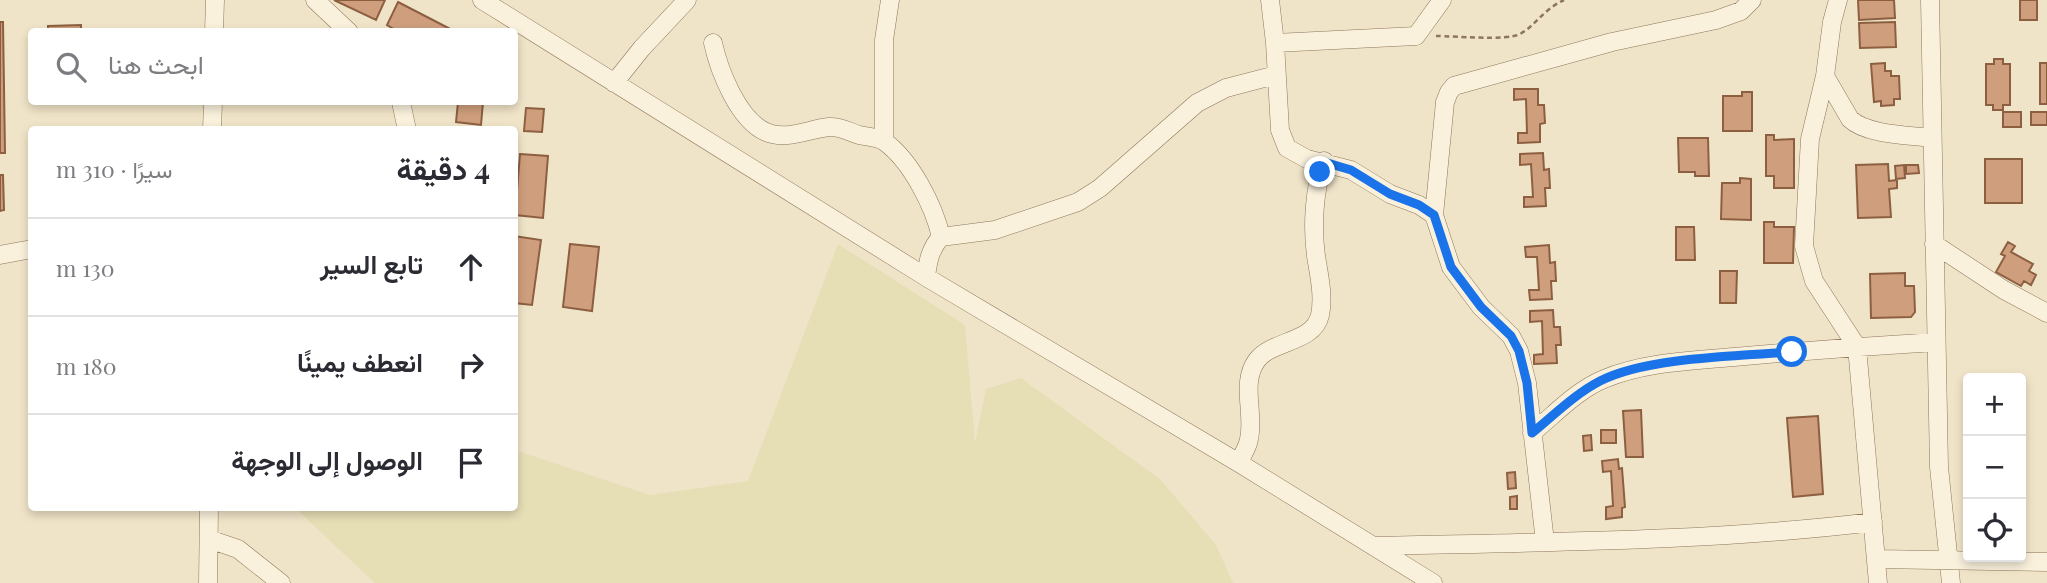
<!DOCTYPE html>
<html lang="ar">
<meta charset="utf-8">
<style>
body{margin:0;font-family:"Playfair Display",Vazirmatn,serif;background:#f7f7f7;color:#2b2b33;direction:rtl}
.controls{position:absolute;right:21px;bottom:21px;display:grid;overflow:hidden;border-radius:7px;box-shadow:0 4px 10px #0003}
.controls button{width:63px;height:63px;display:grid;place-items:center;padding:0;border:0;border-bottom:2px solid #e1e1e2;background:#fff;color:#2b2b33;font:35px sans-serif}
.stop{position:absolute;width:21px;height:21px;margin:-16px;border:5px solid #1a73e8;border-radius:50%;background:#fff}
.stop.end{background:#1a73e8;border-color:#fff;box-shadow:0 2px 7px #0008}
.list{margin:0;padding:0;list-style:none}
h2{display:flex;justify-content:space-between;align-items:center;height:91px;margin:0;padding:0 28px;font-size:30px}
h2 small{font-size:23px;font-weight:400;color:#7c7c81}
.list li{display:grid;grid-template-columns:46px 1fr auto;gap:21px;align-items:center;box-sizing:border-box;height:98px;padding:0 28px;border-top:2px solid #e1e1e2}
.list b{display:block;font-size:26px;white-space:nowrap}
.list em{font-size:23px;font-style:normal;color:#7c7c81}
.icon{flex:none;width:38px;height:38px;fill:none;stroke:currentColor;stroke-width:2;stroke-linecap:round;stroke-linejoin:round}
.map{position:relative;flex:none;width:2047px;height:583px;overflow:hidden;direction:ltr}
.search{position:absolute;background:#fff;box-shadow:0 4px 10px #0003;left:28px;top:28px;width:490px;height:77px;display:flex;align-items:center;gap:18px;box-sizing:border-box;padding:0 24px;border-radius:7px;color:#7c7c81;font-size:26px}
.panel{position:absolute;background:#fff;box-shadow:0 4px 10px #0003;left:28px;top:126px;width:490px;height:385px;border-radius:7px;direction:rtl}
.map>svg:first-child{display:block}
.farmland{fill:#e6deb5}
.building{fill:#cf9f7d;stroke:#8d5f41;stroke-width:2}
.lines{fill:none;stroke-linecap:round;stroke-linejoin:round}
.minor-casing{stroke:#8d765c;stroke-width:19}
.path{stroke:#8d765c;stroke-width:2.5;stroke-dasharray:5 3.5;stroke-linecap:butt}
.minor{stroke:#faf1dc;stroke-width:18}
.route{stroke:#1a73e8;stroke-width:9}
</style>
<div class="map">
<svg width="2047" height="583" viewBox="0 0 2047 583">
<rect width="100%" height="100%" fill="#f0e4c8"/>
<path class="farmland" d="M838,244L965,325L975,443L986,389L1021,378L1161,480L1216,545L1233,583H375L295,508H514L515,450L650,495L748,481Z"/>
<path class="building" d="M334,0H385L376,20Z
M1858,0H1894L1895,18L1859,20Z
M2020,0H2037V20H2020Z
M398,2L456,32H399L387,25Z
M0,22H3L5,153H0Z
M1895,22L1896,47L1860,48L1859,23Z
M81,25V32H48V26Z
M1994,59H2003V64H2010V105H2003V110H1993V105H1986V64H1994Z
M1885,63V71H1891V76H1899L1900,99H1894V105L1881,106V101L1874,102L1871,64Z
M2040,63H2047V104H2040Z
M1514,89H1538V105H1544L1545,123L1540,124V142L1518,143V133H1527L1526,99L1514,100Z
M1742,92H1752V131H1723V96H1742Z
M458,102H483L481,125L456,122Z
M526,108L544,109L542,132L524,131Z
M2003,112H2021V127H2003Z
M2031,112H2047V125H2031Z
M1766,135H1774V140L1794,139V188H1774V176H1766Z
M1678,138H1708L1709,176H1695V172H1679Z
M1543,153L1544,170L1549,169L1550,188H1545L1546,206L1524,207V197H1533L1531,164L1520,165V154Z
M520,154L548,156L543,218L515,215Z
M1985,159H2022V203H1985Z
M1888,164L1889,181L1897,180V188L1889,189L1891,217L1858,218L1856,165Z
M1904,165L1905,178L1896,179L1895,166Z
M1906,165H1918L1919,173L1906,174Z
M0,175H3L4,210L0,211Z
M1740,178L1751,179V220L1721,219L1722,183H1740Z
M1764,222H1774V227H1794L1793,263H1764Z
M1676,227H1694L1695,260H1676Z
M514,236L541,240L532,305L514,303Z
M2008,242L2015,246L2011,252L2033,264L2029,271L2036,275L2031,285L2024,281L2021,286L1996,272L2005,256L2001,254Z
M570,244L599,247L592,311L563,307Z
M1549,245L1550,263L1555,262L1556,281H1551L1552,299L1530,300L1529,290H1539L1537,257H1526L1525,247Z
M1720,271H1737L1736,303H1720Z
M1905,273V286H1914L1915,312L1911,317L1871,318L1870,274Z
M1553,310L1554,327H1560L1561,345H1556L1557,363L1534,364V355L1543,354L1542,321L1530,322V311Z
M1641,410L1643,457H1626L1623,411Z
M1818,416L1823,494L1793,497L1787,418Z
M1601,430H1616V443H1601Z
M1591,435L1592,450L1584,451L1583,436Z
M1618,459L1619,469L1622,468L1625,507L1622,508V517L1606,519V507L1613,506L1611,471L1603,472L1602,461Z
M1515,472L1516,488L1508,489L1507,473Z
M1517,496V509H1510V497Z"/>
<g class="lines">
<g class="minor-casing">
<path id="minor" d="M315,0L349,32
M482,0L926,277L1239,463L1433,583
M1270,0L1275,43L1280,130L1287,148L1307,159L1351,170L1390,194L1419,205L1434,215L1451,267L1481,307L1511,336L1519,351L1527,383L1545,542
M1838,0L1832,22L1825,76L1810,139L1804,246L1814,281L1857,347L1878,583
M1930,0L1939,467L1951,583
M214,32L215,0
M713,43C719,70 738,120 766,132C786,141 809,129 829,127C840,126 849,132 859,135C867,137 878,137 885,142C911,161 934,206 941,237
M1275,43L1416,36L1442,0
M1825,76L1850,119C1867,135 1909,135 1932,138
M614,83L642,48L687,0
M401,102L407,130
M212,130L213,102
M884,141V40L890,0
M1434,215L1445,102L1449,92L1454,86L1612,42L1716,20L1741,11L1752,0
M1934,244L2004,290L2047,313
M0,255L32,249
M926,277C928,261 930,249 941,237L995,230L1078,202L1100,188L1197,103L1226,88L1276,75
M1532,433C1554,415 1577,390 1604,379C1645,362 1691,361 1734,357C1802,351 1869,346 1936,342
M1239,463C1242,455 1248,447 1249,439C1255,413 1240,383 1257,360C1272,340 1314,343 1320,315C1324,296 1319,275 1316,256C1312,226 1314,190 1324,161
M209,539L238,549L281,583
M1373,546C1540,542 1707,542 1873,522
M1877,559L2047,562
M208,583L209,508"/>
</g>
<path class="path" d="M1436,36C1454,36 1506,41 1520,34C1535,26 1544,9 1564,0"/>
<use href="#minor" class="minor"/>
</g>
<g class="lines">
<path class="route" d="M1320,172L1324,162L1351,170L1390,194L1419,205L1434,215L1451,267L1481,307L1511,336L1519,351L1527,383L1532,433C1554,415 1575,394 1600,381C1646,357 1739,356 1792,352"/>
</g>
</svg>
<div class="controls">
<button>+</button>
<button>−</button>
<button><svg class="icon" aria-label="locate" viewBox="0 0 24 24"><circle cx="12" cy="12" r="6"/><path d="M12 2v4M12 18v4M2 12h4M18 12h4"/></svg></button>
</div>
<div class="stop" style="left:1792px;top:352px"></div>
<div class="stop end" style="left:1320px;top:172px"></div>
<div class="search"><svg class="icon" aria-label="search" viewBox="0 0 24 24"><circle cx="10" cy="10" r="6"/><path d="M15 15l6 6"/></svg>ابحث هنا</div>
<section class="panel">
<h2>4 دقيقة<small>سيرًا · 310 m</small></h2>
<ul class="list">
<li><svg class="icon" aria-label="ahead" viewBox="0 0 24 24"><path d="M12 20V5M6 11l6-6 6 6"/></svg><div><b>تابع السير</b></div><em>130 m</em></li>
<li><svg class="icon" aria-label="right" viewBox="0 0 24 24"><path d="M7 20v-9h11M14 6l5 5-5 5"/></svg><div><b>انعطف يمينًا</b></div><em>180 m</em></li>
<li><svg class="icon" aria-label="arrive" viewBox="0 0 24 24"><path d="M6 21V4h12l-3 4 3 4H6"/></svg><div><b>الوصول إلى الوجهة</b></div></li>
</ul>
</section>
</div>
